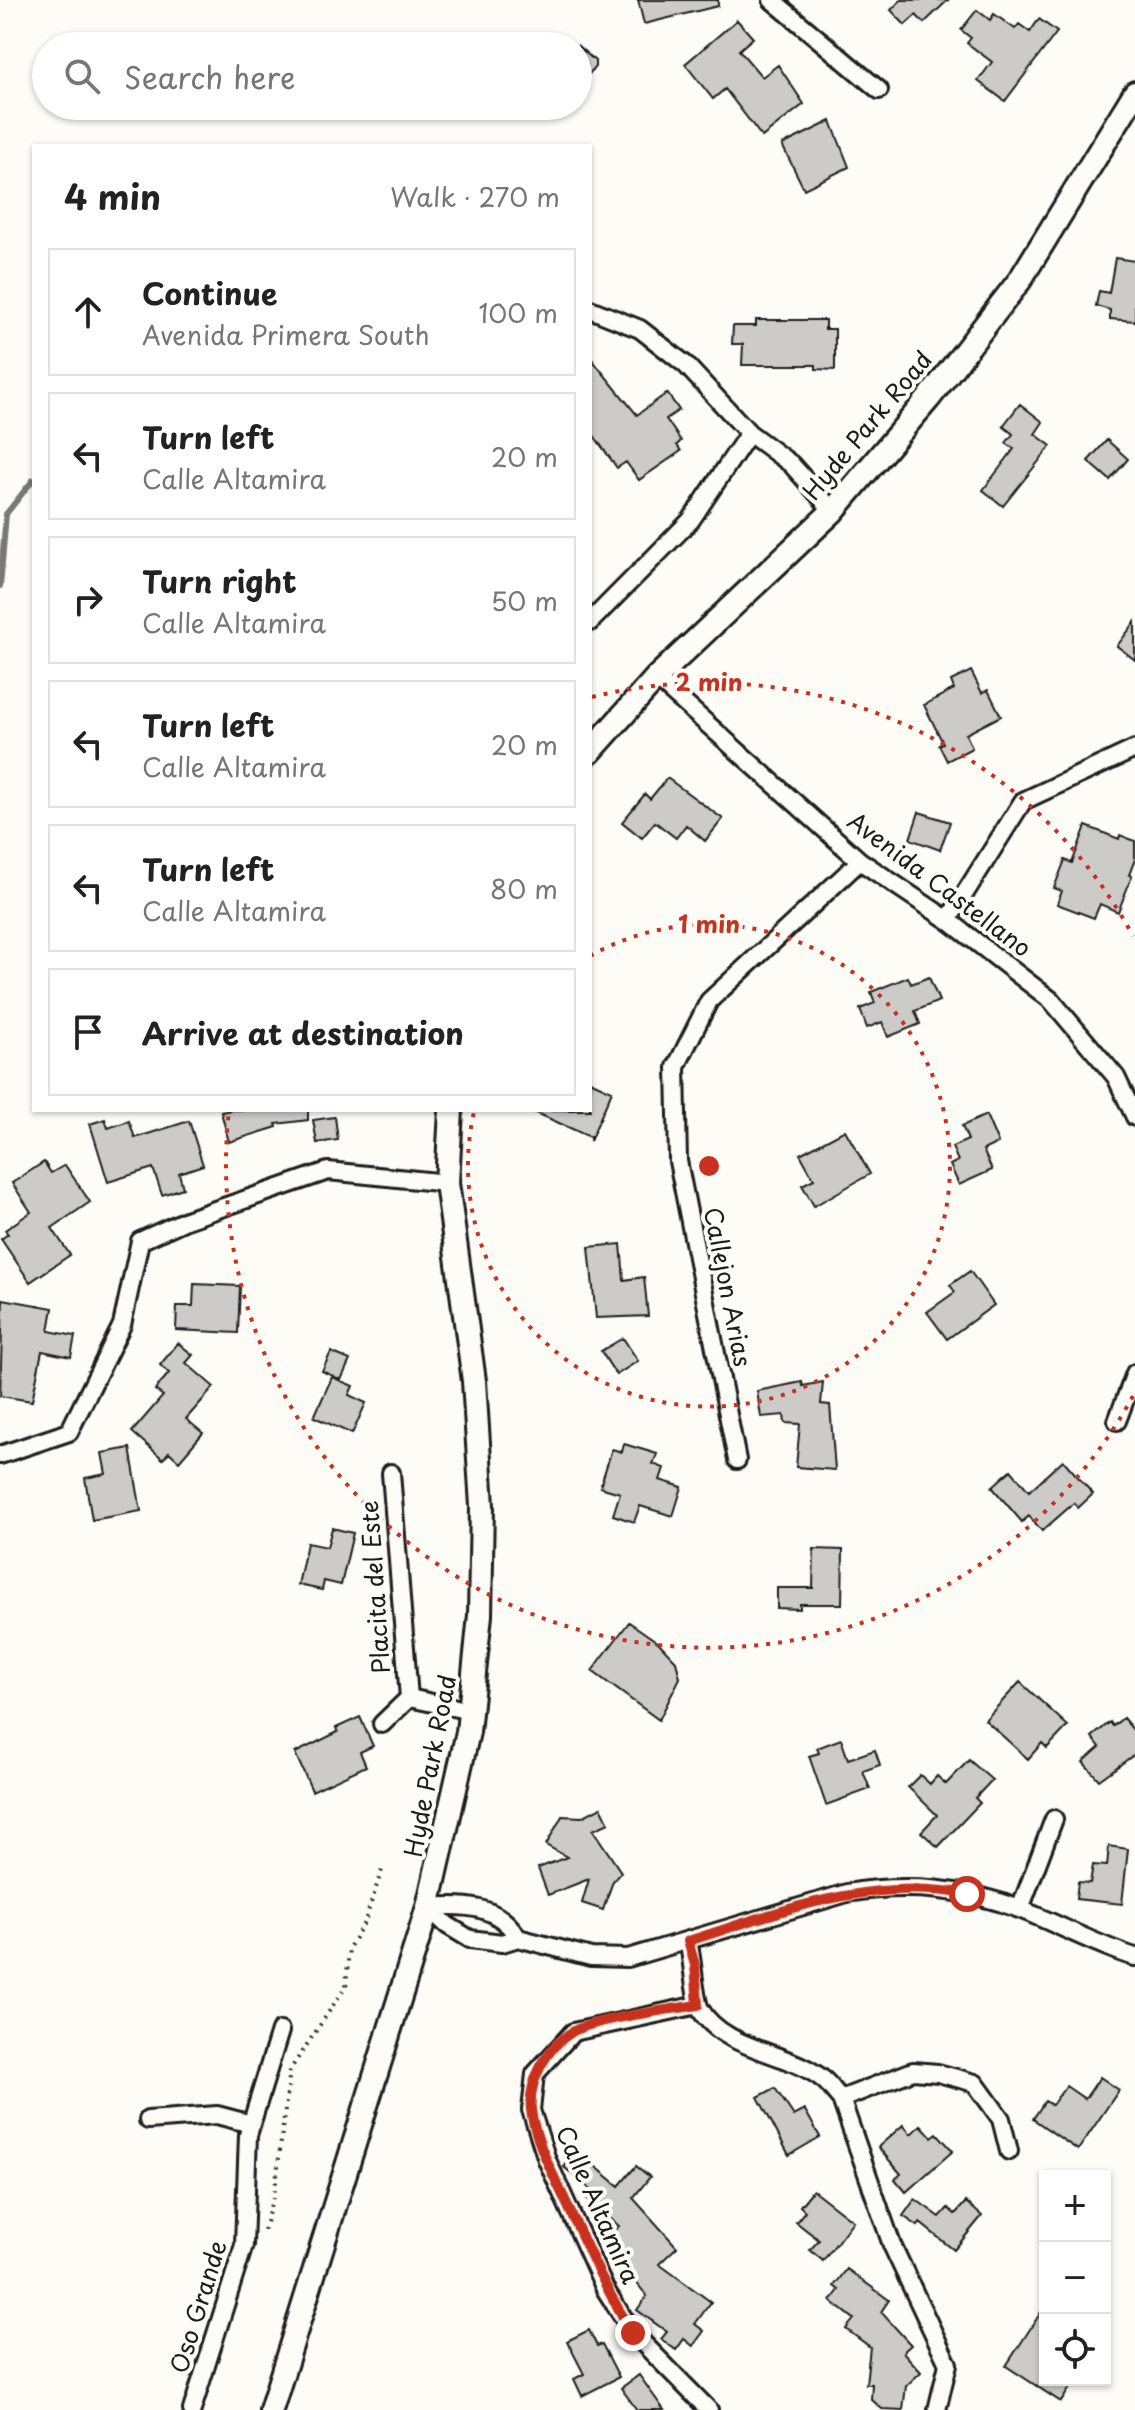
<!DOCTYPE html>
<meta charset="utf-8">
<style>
body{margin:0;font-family:"Playpen Sans",sans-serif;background:#f6f6f6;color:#222}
.controls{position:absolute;right:24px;bottom:24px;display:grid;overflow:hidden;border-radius:0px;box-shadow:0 2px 6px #0004}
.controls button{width:72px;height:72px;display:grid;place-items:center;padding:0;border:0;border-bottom:2px solid #e0e0e0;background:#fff;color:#222;font:40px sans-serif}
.stop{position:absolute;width:24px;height:24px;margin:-18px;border:6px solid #c8321e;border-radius:50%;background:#fff}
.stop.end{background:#c8321e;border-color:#fff;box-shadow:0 2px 8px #0008}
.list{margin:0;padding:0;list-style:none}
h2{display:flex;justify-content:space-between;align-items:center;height:104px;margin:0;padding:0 32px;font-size:34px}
h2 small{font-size:26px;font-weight:400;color:#767676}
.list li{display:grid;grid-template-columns:52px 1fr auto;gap:24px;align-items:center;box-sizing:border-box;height:128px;margin:0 16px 16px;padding:0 16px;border:2px solid #e0e0e0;border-radius:0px}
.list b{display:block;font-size:30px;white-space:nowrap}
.list p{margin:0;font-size:26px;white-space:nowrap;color:#767676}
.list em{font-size:26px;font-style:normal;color:#767676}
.icon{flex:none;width:44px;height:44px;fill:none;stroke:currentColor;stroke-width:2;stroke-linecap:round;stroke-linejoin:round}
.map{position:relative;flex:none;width:1135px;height:2410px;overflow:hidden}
.search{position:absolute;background:#fff;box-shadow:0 2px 6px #0004;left:32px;top:32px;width:560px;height:88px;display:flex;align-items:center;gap:20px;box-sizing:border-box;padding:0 28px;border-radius:44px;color:#767676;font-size:30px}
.panel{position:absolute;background:#fff;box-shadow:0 2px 6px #0004;left:32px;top:144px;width:560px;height:968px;border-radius:0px}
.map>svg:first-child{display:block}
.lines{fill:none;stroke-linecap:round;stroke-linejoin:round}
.stream{stroke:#797876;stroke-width:6}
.building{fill:#cccbc8;stroke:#1c1c1c;stroke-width:2}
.street-casing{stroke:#1c1c1c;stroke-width:22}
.secondary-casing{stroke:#1c1c1c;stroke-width:28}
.path{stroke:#1c1c1c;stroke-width:4;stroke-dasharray:2 6;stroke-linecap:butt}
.street{stroke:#fdfcf7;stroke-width:16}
.secondary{stroke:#fdfcf7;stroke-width:22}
.route{stroke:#c8321e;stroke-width:10}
.ring{fill:none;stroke:#c8321e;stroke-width:4;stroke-dasharray:4 8}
.labels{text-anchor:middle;stroke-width:8;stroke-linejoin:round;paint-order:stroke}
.street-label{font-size:24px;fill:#1c1c1c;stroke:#fdfcf7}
.centre{fill:#c8321e;stroke:#fdfcf7;stroke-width:4}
.ring-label{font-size:24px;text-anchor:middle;font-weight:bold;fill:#c8321e;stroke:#fdfcf7;stroke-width:8;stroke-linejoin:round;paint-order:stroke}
</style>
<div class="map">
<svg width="1135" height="2410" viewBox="0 0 1135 2410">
<rect width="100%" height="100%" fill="#fdfcf7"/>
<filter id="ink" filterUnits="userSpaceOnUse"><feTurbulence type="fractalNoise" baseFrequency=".0125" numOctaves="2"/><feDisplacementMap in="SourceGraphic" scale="16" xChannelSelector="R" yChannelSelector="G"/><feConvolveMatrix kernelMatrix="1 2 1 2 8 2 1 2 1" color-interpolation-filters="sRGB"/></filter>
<g filter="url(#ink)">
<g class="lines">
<path class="stream" d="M0,586L6,514L33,480"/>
</g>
<path class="building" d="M638,0H718V6L644,24Z
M901,0H948L924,23L916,15L905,25L891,10Z
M977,10L990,20L994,14L1015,29L1019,24L1030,32L1039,19L1057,32L1005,101L978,81L992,62L967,43L971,38L961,30Z
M737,20L753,38L739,50L762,77L778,65L804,104L762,137L725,89L713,99L685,64Z
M578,46L595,61V67L578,87Z
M831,121L849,167L804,189L782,145Z
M1115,258L1135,261V321L1110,319V310L1096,306L1099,291L1109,293Z
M756,320H825V329H835V370L816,369V365H742L743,344H732L733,326H756Z
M590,357L637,415L667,393L679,410L666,419L681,441L677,445L681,451L639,480L626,462L617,468L590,430Z
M1020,404L1043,422L1035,434L1051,446L1003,506L983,490L1014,449L1006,443L1013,434L1003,426Z
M1107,440L1128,459L1110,480L1088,461Z
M1135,622V660L1117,646Z
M971,671L982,693L988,690L1001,716L966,734L972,748L947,761L939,745L943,743L924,705L954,689L951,681Z
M667,778L723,819L705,841L686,825L676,838L655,822L642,838L622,822L645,794L650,799Z
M919,812L950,822L940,850L910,839Z
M1086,826L1119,839L1120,835L1135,841V859L1129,875L1132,876L1118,912L1100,904L1094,918L1057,904L1062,891L1054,888L1065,860L1072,863Z
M908,977L911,984L929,977L939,1001L915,1011L920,1024L888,1037L882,1022L867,1028L860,1009L875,1003L871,992Z
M590,1081L612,1091L590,1141V1137L530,1110H590Z
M231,1110H308V1120L276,1124L277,1127L229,1142L221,1112Z
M986,1115L998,1143L983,1150L992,1170L959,1185L950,1165L958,1161L952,1147L968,1140L962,1126Z
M335,1117L338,1140L317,1143L313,1120Z
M105,1119L108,1128L129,1121L135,1138L189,1121L203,1165L179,1173L183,1188L162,1195L153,1168L108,1182L90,1124Z
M845,1130L870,1174L814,1206L802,1185L814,1179L800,1154Z
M44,1162L51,1173L65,1165L90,1202L52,1228L70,1255L30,1282L1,1239L8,1234L5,1230L31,1212L12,1183Z
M621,1244L624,1280L644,1277L648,1316L596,1318L589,1247Z
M970,1271L994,1305L947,1339L927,1312L955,1292L950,1285Z
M194,1284L240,1286L238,1333L176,1330L177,1306H193Z
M3,1299L53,1308L49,1331L75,1336L71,1357L42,1351L32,1401L0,1396Z
M623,1338L638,1361L616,1375L601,1351Z
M178,1343L193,1355L186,1363L214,1387L186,1419L203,1433L179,1461L169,1452L163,1459L132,1432L163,1396L155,1390L169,1373L160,1365Z
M331,1352L350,1360L341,1380L322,1371Z
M332,1377L353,1386L349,1395L366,1403L352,1434L314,1417Z
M802,1382L803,1386L823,1382L821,1404L830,1405L835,1470L796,1467L800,1424L785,1423L784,1415L761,1417L757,1391Z
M624,1444L657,1454L653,1464L664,1468L660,1480L682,1487L673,1516L640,1506L634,1522L613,1515L620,1493L600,1487L612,1449L622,1452Z
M130,1448L141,1511L92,1520L85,1478L106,1474L102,1453Z
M1063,1460L1093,1494L1078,1508L1074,1503L1042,1531L1029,1516L1022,1522L992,1487L1011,1470L1029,1491Z
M332,1528L353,1533L341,1585L324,1581L322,1590L298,1585L307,1543L327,1547Z
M814,1549L843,1550L842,1604H800V1609L777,1608V1588H813Z
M629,1622L659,1643L676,1661L680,1678L659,1720L592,1671Z
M1020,1682L1068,1726L1047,1748L1042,1743L1028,1759L985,1720Z
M360,1717L373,1746L360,1752L366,1766L312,1791L295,1753L338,1732L336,1728Z
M1123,1718L1135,1732V1754L1099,1780L1083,1762L1100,1747L1092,1737L1110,1722L1113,1726Z
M841,1739L848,1759L875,1750L880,1765L863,1771L870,1789L826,1805L809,1756L819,1753L817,1748Z
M969,1760L992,1780L975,1798L980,1803L938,1847L921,1832L937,1815L908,1787L920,1775L930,1784L937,1776L946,1784Z
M601,1807L609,1823L593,1830L621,1872L613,1881L603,1910L582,1903L589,1879L548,1895L538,1868L567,1857L546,1845L562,1816L582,1817Z
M1109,1846L1128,1849L1122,1904L1076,1899L1078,1882L1090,1883L1093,1865L1107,1866Z
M1100,2077L1119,2090L1078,2150L1033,2119L1045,2101L1052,2105L1066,2086L1085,2099Z
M775,2088L794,2116L805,2110L820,2137L789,2155L758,2097Z
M903,2125L911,2134L921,2125L932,2137L937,2133L953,2151L906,2192L895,2179L901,2174L878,2147Z
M577,2151L619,2186L636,2166L650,2177L633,2198L677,2247L659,2264L711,2302L695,2324L704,2331L693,2346L684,2339L676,2350L661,2339L667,2332L637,2310L647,2296L603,2241L619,2226L584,2196L590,2189L564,2167Z
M813,2190L853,2221L823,2261L810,2250L819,2240L796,2222L805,2211L800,2206Z
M915,2199L940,2217L948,2208L955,2214L966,2202L982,2216L954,2250L920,2223L918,2226L903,2216Z
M847,2269L889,2300L881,2312L911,2345L903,2352L921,2372L906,2386L903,2410L882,2409L871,2399L872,2384H866L870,2347L846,2329L854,2319L831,2301L839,2290L834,2286Z
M1045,2306V2380H1075L1061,2402L1006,2366Z
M589,2330L597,2346L602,2344L619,2377L582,2396L574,2379L584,2374L567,2341Z
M639,2375L664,2410H637L621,2388Z"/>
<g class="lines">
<g class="street-casing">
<path id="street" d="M772,0L879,90
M590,309L640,329L686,365L749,433L791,464L833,511
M590,622L691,520L749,433
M656,678L860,861L948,920L1051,1000L1116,1077L1135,1117
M948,920L1023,801L1135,749
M1117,1421L1135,1373
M0,1455L69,1432L122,1325L140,1241L186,1220L328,1171L447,1183
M737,1460L678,1161L676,1067L709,1001L860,861
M409,1698L471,1711
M382,1724L409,1698L391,1473
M428,1907L447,1925L470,1939L502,1943L518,1938L591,1957L628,1958L847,1893C906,1883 967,1888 1022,1910C1060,1925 1096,1945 1135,1957
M428,1907C462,1904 499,1904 518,1938
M1020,1909L1054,1819
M688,1941C693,1960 694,1996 700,2009C724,2051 789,2051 824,2080C830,2085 835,2093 841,2099L892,2245L948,2364L937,2410
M698,2005L573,2032L535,2074L531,2110L547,2160L605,2289L633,2333L709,2410
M841,2099L913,2071L938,2073L975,2083L1001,2119L1009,2151
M148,2120L217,2115L251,2124
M192,2410L244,2245L248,2135L280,2031"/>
</g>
<g class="secondary-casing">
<path id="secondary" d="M590,752L656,678L833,511L929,398L1020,280L1135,93
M271,2410L428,1907L468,1732L480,1615L482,1506L474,1381L447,1183L451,1110"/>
</g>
<path class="path" d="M264,2230L275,2189L290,2070L346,1986L349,1948L365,1921L383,1867"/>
<use href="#street" class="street"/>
<use href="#secondary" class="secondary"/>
</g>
</g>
<g class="lines" filter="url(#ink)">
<path class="route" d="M633,2333C606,2291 587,2247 566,2202C553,2174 535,2141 531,2110C528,2081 547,2047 572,2032C596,2018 669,2010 698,2005L695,1965L688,1941C783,1911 865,1877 967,1894"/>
</g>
<g class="ring">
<path d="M590 956A241 241 0 1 1 474 1112"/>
<path d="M1133 1396A483 483 0 0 1 229 1111M592 697A483 483 0 0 1 1133 936"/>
</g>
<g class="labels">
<g class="street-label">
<text transform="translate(868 426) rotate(-50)" y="8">Hyde Park Road</text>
<text transform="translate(939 885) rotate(37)" y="8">Avenida Castellano</text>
<text transform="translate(727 1287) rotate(79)" y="8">Callejon Arias</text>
<text transform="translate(376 1587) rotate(-94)" y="8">Placita del Este</text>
<text transform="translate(431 1766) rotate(-79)" y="8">Hyde Park Road</text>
<text transform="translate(597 2205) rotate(66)" y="8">Calle Altamira</text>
<text transform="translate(199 2307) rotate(-73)" y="8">Oso Grande</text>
</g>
</g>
<circle cx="709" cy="1166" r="12" class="centre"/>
<g class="ring-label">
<text x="709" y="691">2 min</text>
<text x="709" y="933">1 min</text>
</g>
</svg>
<div class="controls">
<button>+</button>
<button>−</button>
<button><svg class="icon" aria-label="locate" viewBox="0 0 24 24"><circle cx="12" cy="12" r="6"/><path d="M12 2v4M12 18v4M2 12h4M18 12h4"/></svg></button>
</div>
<div class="stop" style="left:967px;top:1894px"></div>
<div class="stop end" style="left:633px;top:2333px"></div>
<div class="search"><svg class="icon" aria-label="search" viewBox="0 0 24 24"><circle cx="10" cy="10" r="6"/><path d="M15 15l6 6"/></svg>Search here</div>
<section class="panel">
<h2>4 min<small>Walk · 270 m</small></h2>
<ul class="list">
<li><svg class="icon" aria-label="ahead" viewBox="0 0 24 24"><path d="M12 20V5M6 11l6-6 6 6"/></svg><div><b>Continue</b><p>Avenida Primera South</p></div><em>100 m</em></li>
<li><svg class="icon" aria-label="left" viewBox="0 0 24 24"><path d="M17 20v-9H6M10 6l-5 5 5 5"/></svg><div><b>Turn left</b><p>Calle Altamira</p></div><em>20 m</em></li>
<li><svg class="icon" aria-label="right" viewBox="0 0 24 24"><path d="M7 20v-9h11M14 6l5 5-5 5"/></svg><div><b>Turn right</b><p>Calle Altamira</p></div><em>50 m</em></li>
<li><svg class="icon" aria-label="left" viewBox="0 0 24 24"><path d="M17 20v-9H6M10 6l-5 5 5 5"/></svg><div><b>Turn left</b><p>Calle Altamira</p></div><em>20 m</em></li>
<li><svg class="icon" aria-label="left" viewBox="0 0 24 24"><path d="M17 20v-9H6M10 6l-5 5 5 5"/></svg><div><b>Turn left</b><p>Calle Altamira</p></div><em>80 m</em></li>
<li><svg class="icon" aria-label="arrive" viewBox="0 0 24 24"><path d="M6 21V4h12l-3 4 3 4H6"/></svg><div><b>Arrive at destination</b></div></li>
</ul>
</section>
</div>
